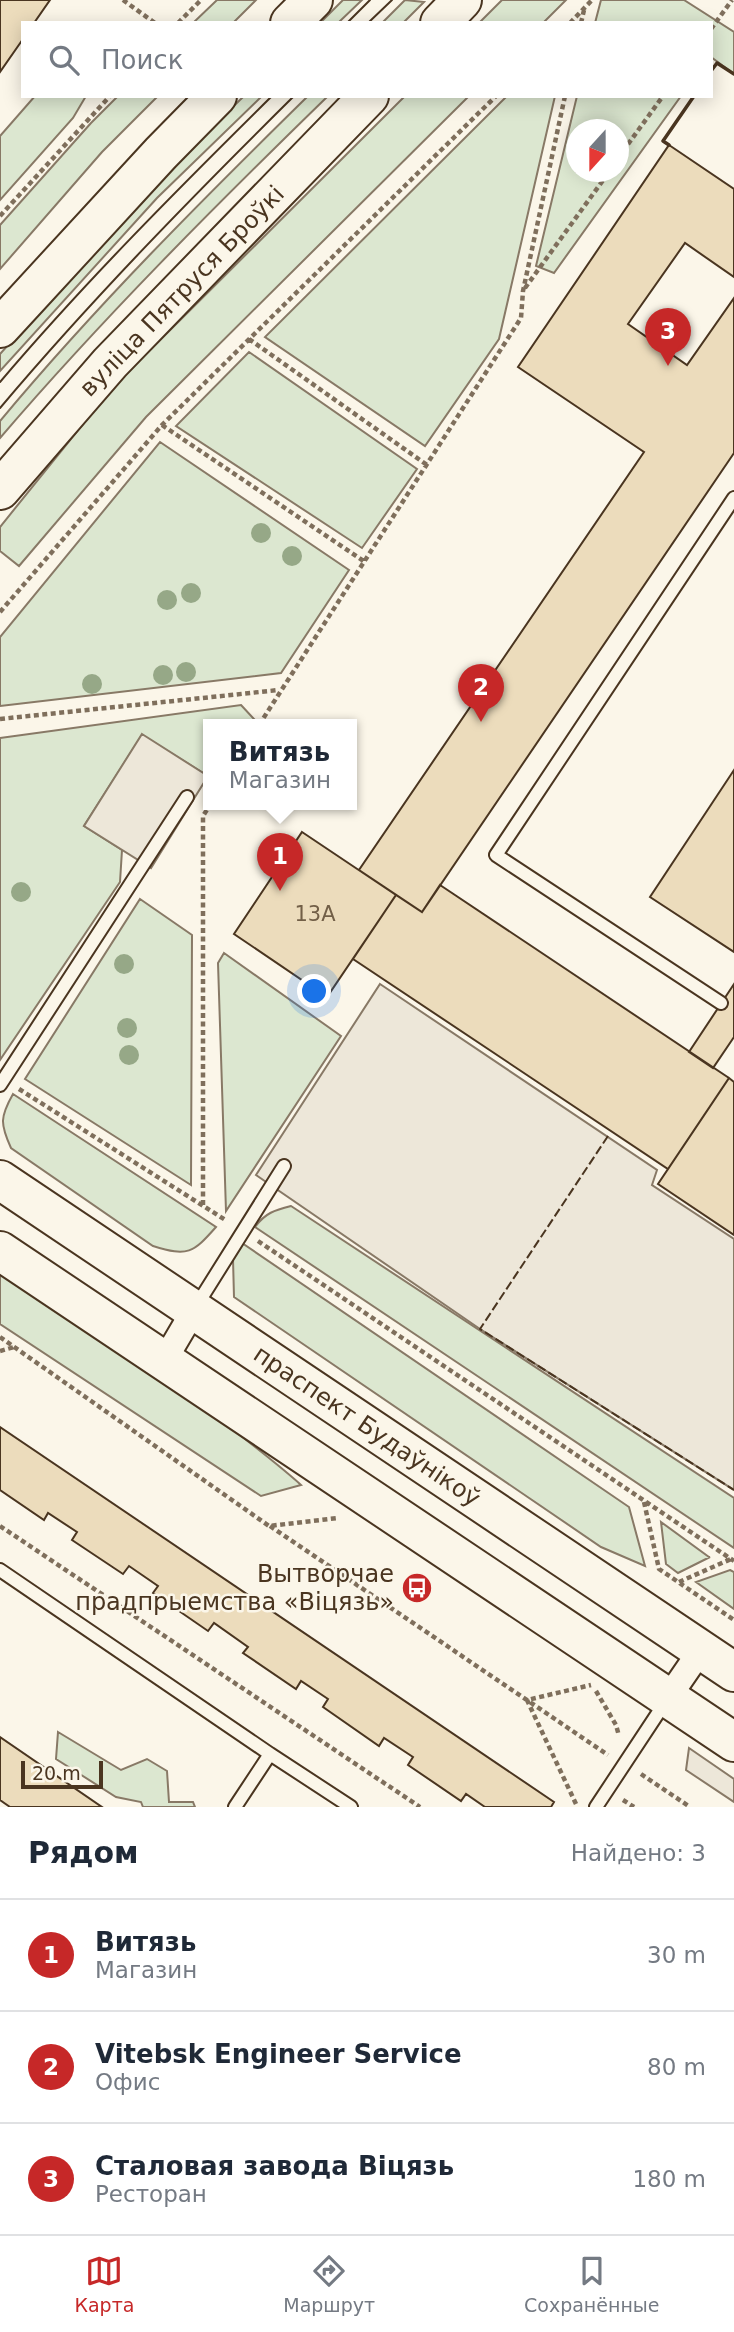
<!DOCTYPE html>
<html lang="ru">
<meta charset="utf-8">
<style>
body{margin:0;font-family:"DejaVu Sans",sans-serif;background:#f6f6f7;color:#1f2937}
.compass{position:absolute;left:566px;top:119px;width:63px;height:63px;border-radius:50%;background:#fff;box-shadow:0 4px 18px #0003;rotate:201deg}
.scale{position:absolute;left:21px;bottom:18px;width:82px;box-sizing:border-box;padding-left:7px;border:4px solid #4a3520;border-top:0;font-size:19px;line-height:24px;white-space:nowrap;color:#4a3520;-webkit-text-stroke:5px #fbf6e9;paint-order:stroke}
.you{position:absolute;left:315px;top:992px;width:24px;height:24px;margin:-18px;border:5px solid #fff;border-radius:50%;background:#1a73e8;box-shadow:0 0 0 10px #1a73e833}
.badge{display:grid;place-items:center;width:46px;height:46px;border-radius:50%;background:#c62828;color:#fff;font-size:23px;font-weight:700}
.pin{position:absolute;translate:-50% -58px;filter:drop-shadow(0 2px 4px #0008)}
.pin::after{content:'';position:absolute;top:37px;width:24px;height:21px;background:inherit;clip-path:polygon(0 0,100% 0,50% 100%)}
.popup{position:absolute;left:203px;top:719px;width:154px;height:91px;box-sizing:border-box;display:grid;place-content:center;border-radius:0px;background:#fff;filter:drop-shadow(0 2px 5px #0005);font-size:23px;white-space:nowrap;color:#747a83}
.popup b{font-size:26px;color:#1f2937}
.popup::after{content:'';position:absolute;left:50%;top:100%;margin-left:-14px;border:14px solid transparent;border-top-color:#fff}
.list{margin:0;padding:0;list-style:none}
h2{display:flex;justify-content:space-between;align-items:center;height:91px;margin:0;padding:0 28px;font-size:30px}
h2 small{font-size:23px;font-weight:400;color:#747a83}
.list li{display:grid;grid-template-columns:46px 1fr auto;gap:21px;align-items:center;box-sizing:border-box;height:112px;padding:0 28px;border-top:2px solid #e0e1e3}
.list b{display:block;font-size:26px;white-space:nowrap}
.list p{margin:0;font-size:23px;white-space:nowrap;color:#747a83}
.list em{font-size:23px;font-style:normal;color:#747a83}
.icon{flex:none;width:38px;height:38px;fill:none;stroke:currentColor;stroke-width:2;stroke-linecap:round;stroke-linejoin:round}
.map{position:relative;flex:none;width:734px;height:1807px;overflow:hidden}
.search{position:absolute;background:#fff;box-shadow:0 4px 18px #0003;left:21px;right:21px;top:21px;height:77px;display:flex;align-items:center;gap:18px;box-sizing:border-box;padding:0 24px;border-radius:0px;color:#747a83;font-size:26px}
.sheet{height:427px;background:#fff}
nav{display:flex;justify-content:space-around;align-items:center;box-sizing:border-box;height:98px;border-top:2px solid #e0e1e3;background:#fff;font-size:19px;color:#747a83}
nav a{display:grid;justify-items:center;gap:4px}
nav .on{color:#c62828}
.map>svg:first-child{display:block}
.green{fill:#dce7d0;stroke:#887966;stroke-width:2;fill-rule:evenodd}
.parking{fill:#ede7d9;stroke:#887966;stroke-width:2}
.building{fill:#ecdcbc;stroke:#4a3520;stroke-width:2}
.lines{fill:none;stroke-linecap:round;stroke-linejoin:round}
.service-casing{stroke:#4a3520;stroke-width:16}
.minor-casing{stroke:#4a3520;stroke-width:28}
.primary-casing{stroke:#4a3520;stroke-width:42}
.path{stroke:#7f6f5c;stroke-width:4.5;stroke-dasharray:5 3.5;stroke-linecap:butt}
.service{stroke:#fbf6e9;stroke-width:12}
.minor{stroke:#fbf6e9;stroke-width:24}
.primary{stroke:#fbf6e9;stroke-width:38}
.tram{stroke:#4a3520;stroke-width:2}
.fence{stroke:#4a3520;stroke-width:2;stroke-dasharray:9 3.5;stroke-linecap:butt}
.wall{stroke:#4a3520;stroke-width:3.5}
.tree{fill:#96a887}
.labels{text-anchor:middle;stroke-width:5;stroke-linejoin:round;paint-order:stroke}
.number-label{font-size:21px;fill:#725f47}
.street-label{font-size:24px;fill:#4a3520;stroke:#fbf6e9}
.poi-label{font-size:24px;fill:#4a3520;stroke:#fbf6e9;text-anchor:end}
</style>
<div class="map">
<svg width="734" height="1807" viewBox="0 0 734 1807">
<rect width="100%" height="100%" fill="#fbf6e9"/>
<path class="green" d="M217,0H256L233,23H193Z
M343,0H362L338,23H320Z
M405,0L424,2L403,23H382Z
M502,0H566L543,23H479Z
M601,0H684L734,32V74L711,57V23H595Z
M35,96H86L73,118L0,200V136Z
M118,96H158L102,152L0,269V225L91,123Z
M244,96H262L157,198L0,371V354L147,191Z
M308,96H328C214,207 103,318 0,438V421C96,306 201,201 308,96Z
M405,96H469L146,417L19,566L0,551V527L112,388Z
M507,96H555L499,339L425,446L265,337Z
M577,96H681L554,273L536,266ZM576,130H618V172H576Z
M249,352L417,469L362,548L176,426Z
M160,442L349,570L281,673L0,706V637Z
M241,705L254,719L249,725H208V776L142,735L84,826L122,850L120,882L0,1060V738Z
M140,899L192,935L191,1185L25,1079Z
M224,953L341,1036L226,1211L218,963Z
M13,1094L216,1227C193,1253 188,1257 153,1246L11,1148C0,1124 0,1117 13,1094Z
M291,1206L734,1498V1548L255,1227C265,1213 275,1210 291,1206Z
M242,1243L629,1507L645,1566L601,1547L234,1297L233,1259Z
M0,1264L202,1402C233,1432 269,1456 301,1485L261,1496L0,1324Z
M661,1522L709,1557H710L678,1573L666,1564Z
M730,1570L734,1572V1609L696,1582Z
M58,1732L121,1770L147,1759L167,1771L169,1802H193L195,1807H143L141,1802L116,1797L56,1759Z"/>
<path class="parking" d="M142,734L208,776L151,868L84,826Z
M380,984L657,1170L652,1185L734,1239V1490L480,1329L256,1175Z
M689,1748L734,1779V1802L686,1770Z"/>
<path class="building" d="M0,0H50L34,23H23V39L0,72Z
M669,145L734,189V277L685,243L628,324L687,365L734,298V453L422,912L359,870L644,452L518,367Z
M734,770V952L650,897Z
M302,832L396,895L327,997L234,934Z
M440,885L729,1078L668,1169L353,959L396,895L422,912Z
M734,984V1037L713,1068L689,1052Z
M729,1078L734,1082V1235L658,1184Z
M0,1427L554,1802L551,1807H485L466,1794L461,1801L408,1765L413,1757L384,1738L379,1746L323,1707L328,1699L301,1681L296,1689L243,1653L248,1647L214,1623L208,1631L153,1593L158,1586L129,1566L123,1574L72,1540L77,1532L48,1513L44,1520L0,1490Z
M0,1737L102,1807H10L0,1800Z"/>
<g class="lines">
<g class="service-casing">
<path id="service" d="M721,1003L496,855L734,498
M0,1085L187,797
M195,1308L284,1166
M0,1570L270,1754
M235,1807L270,1754L351,1807
M596,1807L666,1701"/>
</g>
<g class="minor-casing">
<path id="minor" d="M164,1361L194,1310
M668,1698L701,1650"/>
</g>
<g class="primary-casing">
<path id="primary" d="M290,23L313,0
M440,23L462,0
M0,328L161,153L217,96
M0,490L110,363L369,96
M0,1180L734,1672
M0,1251L734,1742"/>
</g>
<path class="path" d="M123,0L155,23
M178,23L201,0
M570,23L592,0
M581,23L584,10
M711,29L732,0
M618,158L663,96
M0,216L110,96
M525,288L609,172
M249,339L427,465
M162,425L365,562
M0,612L162,425L496,96
M0,719L279,690
M259,725L521,318L523,291L565,96
M19,1089L227,1221
M203,1205V816L210,805
M258,1241L734,1561
M0,1337L269,1526L338,1518
M0,1351L14,1347
M644,1502L659,1569L734,1620
M0,1526L420,1807
M270,1526L608,1755
M679,1582L731,1559
M596,1691L616,1725L619,1736
M641,1774L690,1807
M623,1800L634,1807
M576,1804L527,1700L591,1685"/>
<use href="#service" class="service"/>
<use href="#minor" class="minor"/>
<use href="#primary" class="primary"/>
<path class="tram" d="M347,23L370,0
M368,23L392,0
M0,382C85,282 178,189 272,96
M0,408C93,298 192,197 294,96"/>
<path class="fence" d="M608,1136L480,1329L734,1490"/>
<path class="wall" d="M711,71L717,63L734,74
M669,145L663,141L694,96"/>
</g>
<g class="tree">
<circle cx="261" cy="533" r="10"/>
<circle cx="292" cy="556" r="10"/>
<circle cx="191" cy="593" r="10"/>
<circle cx="167" cy="600" r="10"/>
<circle cx="186" cy="672" r="10"/>
<circle cx="163" cy="675" r="10"/>
<circle cx="92" cy="684" r="10"/>
<circle cx="21" cy="892" r="10"/>
<circle cx="124" cy="964" r="10"/>
<circle cx="127" cy="1028" r="10"/>
<circle cx="129" cy="1055" r="10"/>
</g>
<defs>
<g id="bus-disc" transform="scale(1.575)"><circle r="9.5" fill="#c62828" stroke="#fbf6e9"/><path d="M-5-6H5V4H4V6H2V4H-2V6H-4V4H-5ZM-3.5-4V0h7V-4ZM-3.5 1.2v1.5H-2V1.2ZM2 1.2v1.5H3.5V1.2Z" fill="#fff"/></g>
</defs>
<g fill-rule="evenodd">
<use href="#bus-disc" x="417" y="1588"/>
</g>
<g class="labels">
<g class="number-label">
<text x="315" y="921">13А</text>
</g>
<g class="street-label">
<text transform="translate(182 291) rotate(-46)" y="8">вуліца Пятруся Броўкі</text>
<text transform="translate(367 1426) rotate(34)" y="8">праспект Будаўнікоў</text>
</g>
<g class="poi-label">
<text x="394" y="1582">Вытворчае<tspan x="394" dy="28">прадпрыемства «Віцязь»</tspan></text>
</g>
</g>
</svg>
<svg class="compass" viewBox="-18 -18 36 36"><path d="M0-13l5 13h-10z" fill="#e53935"/><path d="M0 13l5-13h-10z" fill="#747a83"/></svg>
<div class="scale">20 m</div>
<div class="you"></div>
<div class="pin badge" style="left:280px;top:891px">1</div>
<div class="popup"><b>Витязь</b>Магазин</div>
<div class="pin badge" style="left:481px;top:722px">2</div>
<div class="pin badge" style="left:668px;top:366px">3</div>
<div class="search"><svg class="icon" aria-label="search" viewBox="0 0 24 24"><circle cx="10" cy="10" r="6"/><path d="M15 15l6 6"/></svg>Поиск</div>
</div>
<section class="sheet">
<h2>Рядом<small>Найдено: 3</small></h2>
<ul class="list">
<li><span class="badge">1</span><div><b>Витязь</b><p>Магазин</p></div><em>30 m</em></li>
<li><span class="badge">2</span><div><b>Vitebsk Engineer Service</b><p>Офис</p></div><em>80 m</em></li>
<li><span class="badge">3</span><div><b>Сталовая завода Віцязь</b><p>Ресторан</p></div><em>180 m</em></li>
</ul>
</section>
<nav>
<a class="on"><svg class="icon" aria-label="map" viewBox="0 0 24 24"><path d="M3 6l6-2 6 2 6-2v14l-6 2-6-2-6 2zM9 4v14M15 6v14"/></svg>Карта</a>
<a><svg class="icon" aria-label="directions" viewBox="0 0 24 24"><path d="M12 3l9 9-9 9-9-9zM9 14v-3h6M13 9l2 2-2 2"/></svg>Маршрут</a>
<a><svg class="icon" aria-label="saved" viewBox="0 0 24 24"><path d="M7 4h10v16l-5-4-5 4z"/></svg>Сохранённые</a>
</nav>
